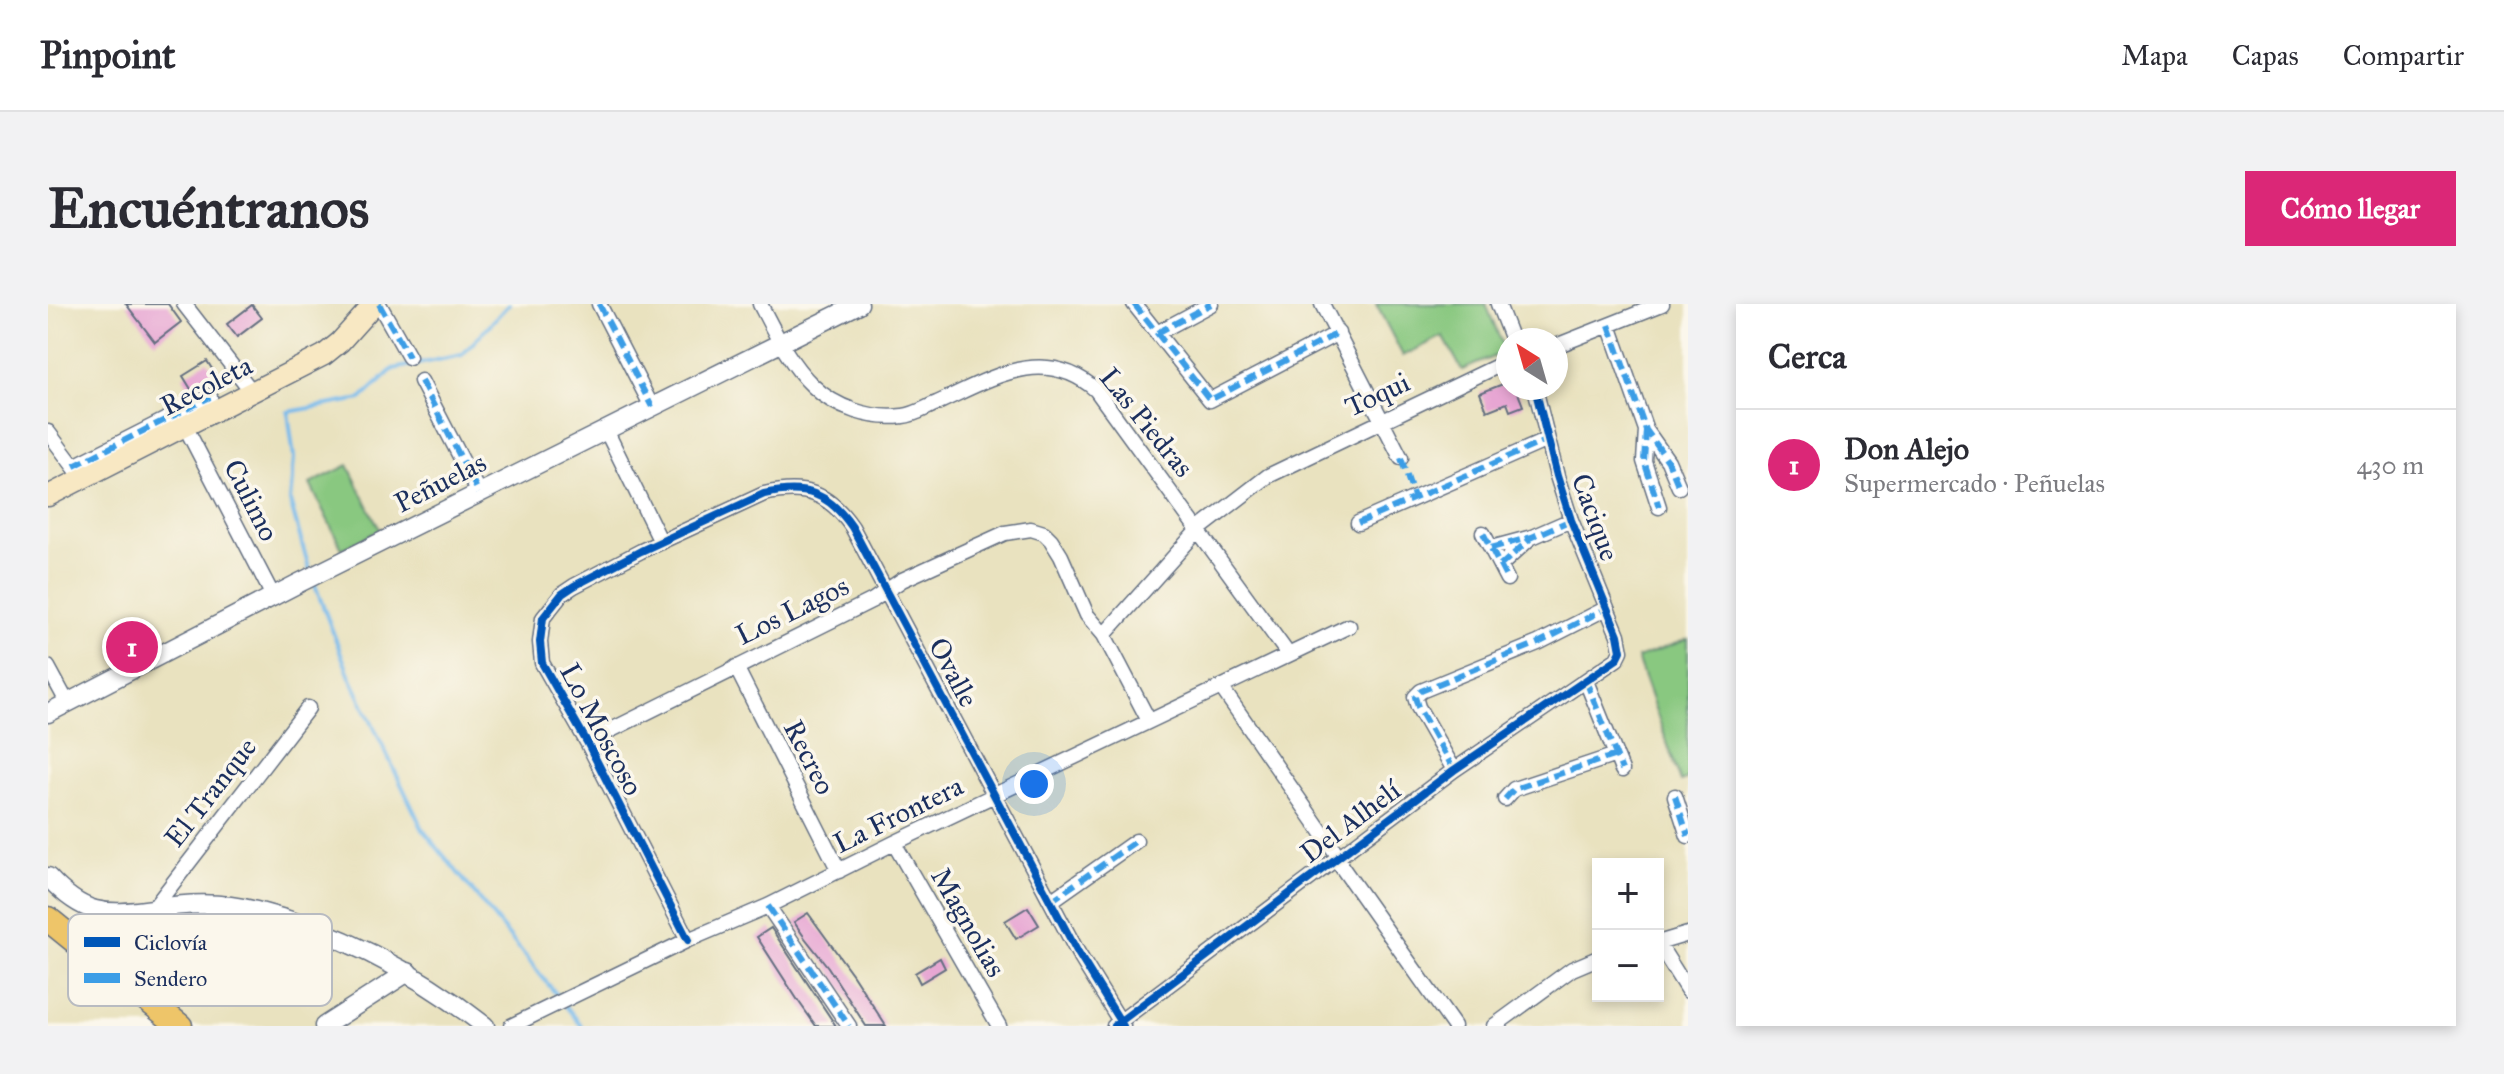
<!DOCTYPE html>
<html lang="es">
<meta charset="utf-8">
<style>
body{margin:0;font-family:"IM FELL Great Primer",serif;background:#f2f2f3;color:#2b2b33}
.controls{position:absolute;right:24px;bottom:24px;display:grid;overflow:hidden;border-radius:0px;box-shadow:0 4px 12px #0003}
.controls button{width:72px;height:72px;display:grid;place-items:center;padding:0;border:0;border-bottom:2px solid #e1e1e2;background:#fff;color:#2b2b33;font:40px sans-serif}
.compass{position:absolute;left:1448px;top:24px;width:72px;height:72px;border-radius:50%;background:#fff;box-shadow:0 4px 12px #0003;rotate:323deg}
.you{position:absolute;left:986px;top:480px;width:28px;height:28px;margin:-20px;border:6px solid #fff;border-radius:50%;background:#1a73e8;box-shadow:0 0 0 12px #1a73e833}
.badge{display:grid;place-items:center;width:52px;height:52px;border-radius:50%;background:#db2777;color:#fff;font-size:26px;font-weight:700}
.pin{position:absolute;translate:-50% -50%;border:4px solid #fff;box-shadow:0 2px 8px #0006}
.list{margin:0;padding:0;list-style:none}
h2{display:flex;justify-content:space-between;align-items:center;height:104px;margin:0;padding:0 32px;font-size:34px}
h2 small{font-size:26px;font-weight:400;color:#7c7c81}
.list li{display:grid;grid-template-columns:52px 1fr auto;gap:24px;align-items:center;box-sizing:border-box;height:112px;padding:0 32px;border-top:2px solid #e1e1e2}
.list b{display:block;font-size:30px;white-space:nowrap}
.list p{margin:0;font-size:26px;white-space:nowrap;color:#7c7c81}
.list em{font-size:26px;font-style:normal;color:#7c7c81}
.map{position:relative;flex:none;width:1640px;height:722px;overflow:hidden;border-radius:0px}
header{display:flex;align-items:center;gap:48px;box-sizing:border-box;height:112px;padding:0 40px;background:#fff;border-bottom:2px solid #e1e1e2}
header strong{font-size:38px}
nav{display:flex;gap:44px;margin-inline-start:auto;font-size:28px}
.intro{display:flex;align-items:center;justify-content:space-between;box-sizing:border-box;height:192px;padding:0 48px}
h1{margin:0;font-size:56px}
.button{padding:20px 36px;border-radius:0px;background:#db2777;color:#fff;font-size:28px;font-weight:700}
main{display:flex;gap:48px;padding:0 48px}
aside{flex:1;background:#fff;border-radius:0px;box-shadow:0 4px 12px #0003}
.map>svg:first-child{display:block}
.green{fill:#89c880;stroke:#527c6f;stroke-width:2}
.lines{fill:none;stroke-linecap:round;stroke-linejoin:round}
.stream{stroke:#76baec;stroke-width:4}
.building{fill:#e7a6d3}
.minor-casing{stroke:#636e80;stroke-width:17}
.tertiary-casing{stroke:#636e80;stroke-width:21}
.secondary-casing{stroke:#636e80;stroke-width:23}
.primary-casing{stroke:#636e80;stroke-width:27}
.minor{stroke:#fff;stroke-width:14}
.tertiary{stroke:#fff;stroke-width:18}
.secondary{stroke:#f8e8c3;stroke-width:20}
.primary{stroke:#eec569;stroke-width:24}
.quiet{stroke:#3b9de6;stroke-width:6;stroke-dasharray:12 6;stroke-linecap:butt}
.cycleway-casing{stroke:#fbf7ec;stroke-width:13}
.cycleway{stroke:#0057b8;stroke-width:8}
.labels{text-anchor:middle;stroke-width:7;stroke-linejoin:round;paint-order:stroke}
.street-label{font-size:28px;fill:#1b2f5e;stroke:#fbf7ec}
.key{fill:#fbf7ec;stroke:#b8bbc1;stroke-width:2}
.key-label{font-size:22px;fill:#1b2f5e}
</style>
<header>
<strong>Pinpoint</strong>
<nav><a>Mapa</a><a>Capas</a><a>Compartir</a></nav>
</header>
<div class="intro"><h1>Encuéntranos</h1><a class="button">Cómo llegar</a></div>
<main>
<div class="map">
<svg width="1640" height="722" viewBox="0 0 1640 722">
<rect width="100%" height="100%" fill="#fbf7ec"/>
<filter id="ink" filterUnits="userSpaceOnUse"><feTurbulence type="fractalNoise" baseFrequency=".0125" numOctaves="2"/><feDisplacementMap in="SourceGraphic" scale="16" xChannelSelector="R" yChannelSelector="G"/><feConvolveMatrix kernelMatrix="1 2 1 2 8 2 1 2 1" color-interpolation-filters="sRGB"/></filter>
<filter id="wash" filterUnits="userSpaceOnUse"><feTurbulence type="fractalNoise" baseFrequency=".006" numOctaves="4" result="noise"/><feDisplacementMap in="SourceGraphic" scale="32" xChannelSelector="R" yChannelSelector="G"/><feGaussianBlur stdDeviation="1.8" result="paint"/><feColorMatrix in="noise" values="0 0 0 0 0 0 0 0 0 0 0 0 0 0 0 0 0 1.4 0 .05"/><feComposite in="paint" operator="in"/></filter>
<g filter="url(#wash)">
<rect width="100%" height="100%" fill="#e9e2bf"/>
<path class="green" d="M1328,0H1438L1457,48L1414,66L1395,32L1355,52Z
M300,161L332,226L294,245L262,180Z
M1640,335V475L1633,478L1589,354Z"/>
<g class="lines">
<path class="stream" d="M262,268L242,197L246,154L240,108L313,95L345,65L414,51L461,0
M265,276L302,373L375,526L534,722"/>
</g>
<g id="blocks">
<path class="building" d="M78,0H120L133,18L107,38Z
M204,1L214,14L189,33L179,20Z
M159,57L173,79L146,90L135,72Z
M1460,78V84H1468L1475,102L1462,107L1459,99L1439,107L1432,89Z
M980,603L991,621L968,635L957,617Z
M760,609L805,671L838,722H818L780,663L757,634L746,618Z
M723,624L756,674L788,722H768L751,698L709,633Z
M892,654L897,664L872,679L867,669Z"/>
</g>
</g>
<g filter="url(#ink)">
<use href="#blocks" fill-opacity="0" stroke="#636e80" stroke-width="2"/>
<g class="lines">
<g class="minor-casing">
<path id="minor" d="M136,0L205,89
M331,0L361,53
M551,0L604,103
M712,0C727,29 741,59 765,82C787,104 824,116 855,112C867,111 879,103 889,99C942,75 996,40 1048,86L1240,350
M1086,0L1162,96L1290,29
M1274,0L1353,154
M1450,0L1464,36
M1561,21L1598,126L1620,157L1631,183
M1109,29L1163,0
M1508,42L1614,0
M373,77L431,189
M137,122L226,294
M558,126L613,238
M1598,126L1596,157L1611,203
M0,128L30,168
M26,162L162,93
M1310,219L1499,136
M1435,229L1459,275
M1443,244L1484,233L1523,216
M1452,262L1481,235
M1056,331L1150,226L1220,172L1460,57
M0,363L19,398
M688,363L791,567
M1538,377L1574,466
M1173,383L1291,553L1293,562L1406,722
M539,438L825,296L854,276L957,229L983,225L996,229L1003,236L1013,252L1039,311L1056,331L1101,417
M1406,466L1370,403L1367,393L1373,387L1490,339L1559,304
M1627,492L1640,532
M1457,495L1466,485L1568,451
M846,539L951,722
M1003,597L1088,537
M720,602L801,722
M105,605L260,404
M640,636L539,438L494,359L492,338L495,314L514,290L526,282L593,247L716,190C757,181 780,188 804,223L1030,649L1075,722
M1610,639L1640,687
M1610,639L1640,630
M463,722L640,636L720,602L846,539L1301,322
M1066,722L1406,466L1569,355L1573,347L1570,331L1523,216L1509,172L1487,84
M1446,722L1524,665L1550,654"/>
</g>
<g class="tertiary-casing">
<path id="tertiary" d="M0,409L251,279L811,0
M0,573C35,611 56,612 105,605C138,599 175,598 208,607C292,628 369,669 437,722
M276,722L360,668"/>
</g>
<g class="secondary-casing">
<path id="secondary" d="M0,192L276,51L292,38L326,0"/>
</g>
<g class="primary-casing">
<path id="primary" d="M0,615L132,722"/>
</g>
<use href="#minor" class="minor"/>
<use href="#tertiary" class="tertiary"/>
<use href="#secondary" class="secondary"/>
<use href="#primary" class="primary"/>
<path class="quiet" d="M331,0L361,53
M551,0L604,103
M1086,0L1162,96L1290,29
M1561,21L1598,126L1620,157L1631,183
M1109,29L1163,0
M373,77L431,189
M1598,126L1596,157L1611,203
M1353,154L1366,193
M26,162L162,93
M1310,219L1499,136
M1435,229L1459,275
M1443,244L1484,233L1523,216
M1452,262L1482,235
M1538,377L1574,466
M1406,466L1370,403L1367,393L1373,387L1490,339L1559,304
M1627,492L1640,532
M1457,495L1466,485L1568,451
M1003,597L1088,537
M720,602L801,722"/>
<g class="cycleway-casing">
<path id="cycleway" d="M640,636L539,438L494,359L492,338L495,314L514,290L526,282L593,247L716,190C757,181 780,188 804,223L1030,649L1075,722
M1066,722L1406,466L1569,355L1573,347L1570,331L1523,216L1509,172L1487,84"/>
</g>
<use href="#cycleway" class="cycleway"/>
</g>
</g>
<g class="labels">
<g class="street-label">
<text transform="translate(158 81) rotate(-27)" y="10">Recoleta</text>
<text transform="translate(1329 90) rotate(-25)" y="10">Toqui</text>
<text transform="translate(1099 118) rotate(51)" y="10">Las Piedras</text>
<text transform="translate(392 178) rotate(-27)" y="10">Peñuelas</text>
<text transform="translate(204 196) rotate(63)" y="10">Culimo</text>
<text transform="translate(1548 213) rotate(70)" y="10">Cacique</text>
<text transform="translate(744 306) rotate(-26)" y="10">Los Lagos</text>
<text transform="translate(906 368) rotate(62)" y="10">Ovalle</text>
<text transform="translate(554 425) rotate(62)" y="10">Lo Moscoso</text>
<text transform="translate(762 453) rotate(63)" y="10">Recreo</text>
<text transform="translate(162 488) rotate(-52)" y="10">El Tranque</text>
<text transform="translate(850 510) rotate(-26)" y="10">La Frontera</text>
<text transform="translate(1302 517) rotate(-37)" y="10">Del Alhelí</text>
<text transform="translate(921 618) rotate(60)" y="10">Magnolias</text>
</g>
</g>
<rect x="20" y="610" width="264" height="92" rx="12" class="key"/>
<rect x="36" y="633" width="36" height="10" fill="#0057b8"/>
<rect x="36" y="669" width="36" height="10" fill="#3b9de6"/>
<g class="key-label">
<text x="86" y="646">Ciclovía</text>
<text x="86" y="682">Sendero</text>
</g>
</svg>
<div class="controls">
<button>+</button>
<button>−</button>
</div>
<svg class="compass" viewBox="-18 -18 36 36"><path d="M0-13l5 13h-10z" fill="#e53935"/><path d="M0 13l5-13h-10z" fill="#7c7c81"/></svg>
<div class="you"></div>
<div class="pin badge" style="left:84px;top:343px">1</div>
</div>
<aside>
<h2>Cerca<small></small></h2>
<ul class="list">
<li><span class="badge">1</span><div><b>Don Alejo</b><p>Supermercado · Peñuelas</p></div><em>430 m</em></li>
</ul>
</aside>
</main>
